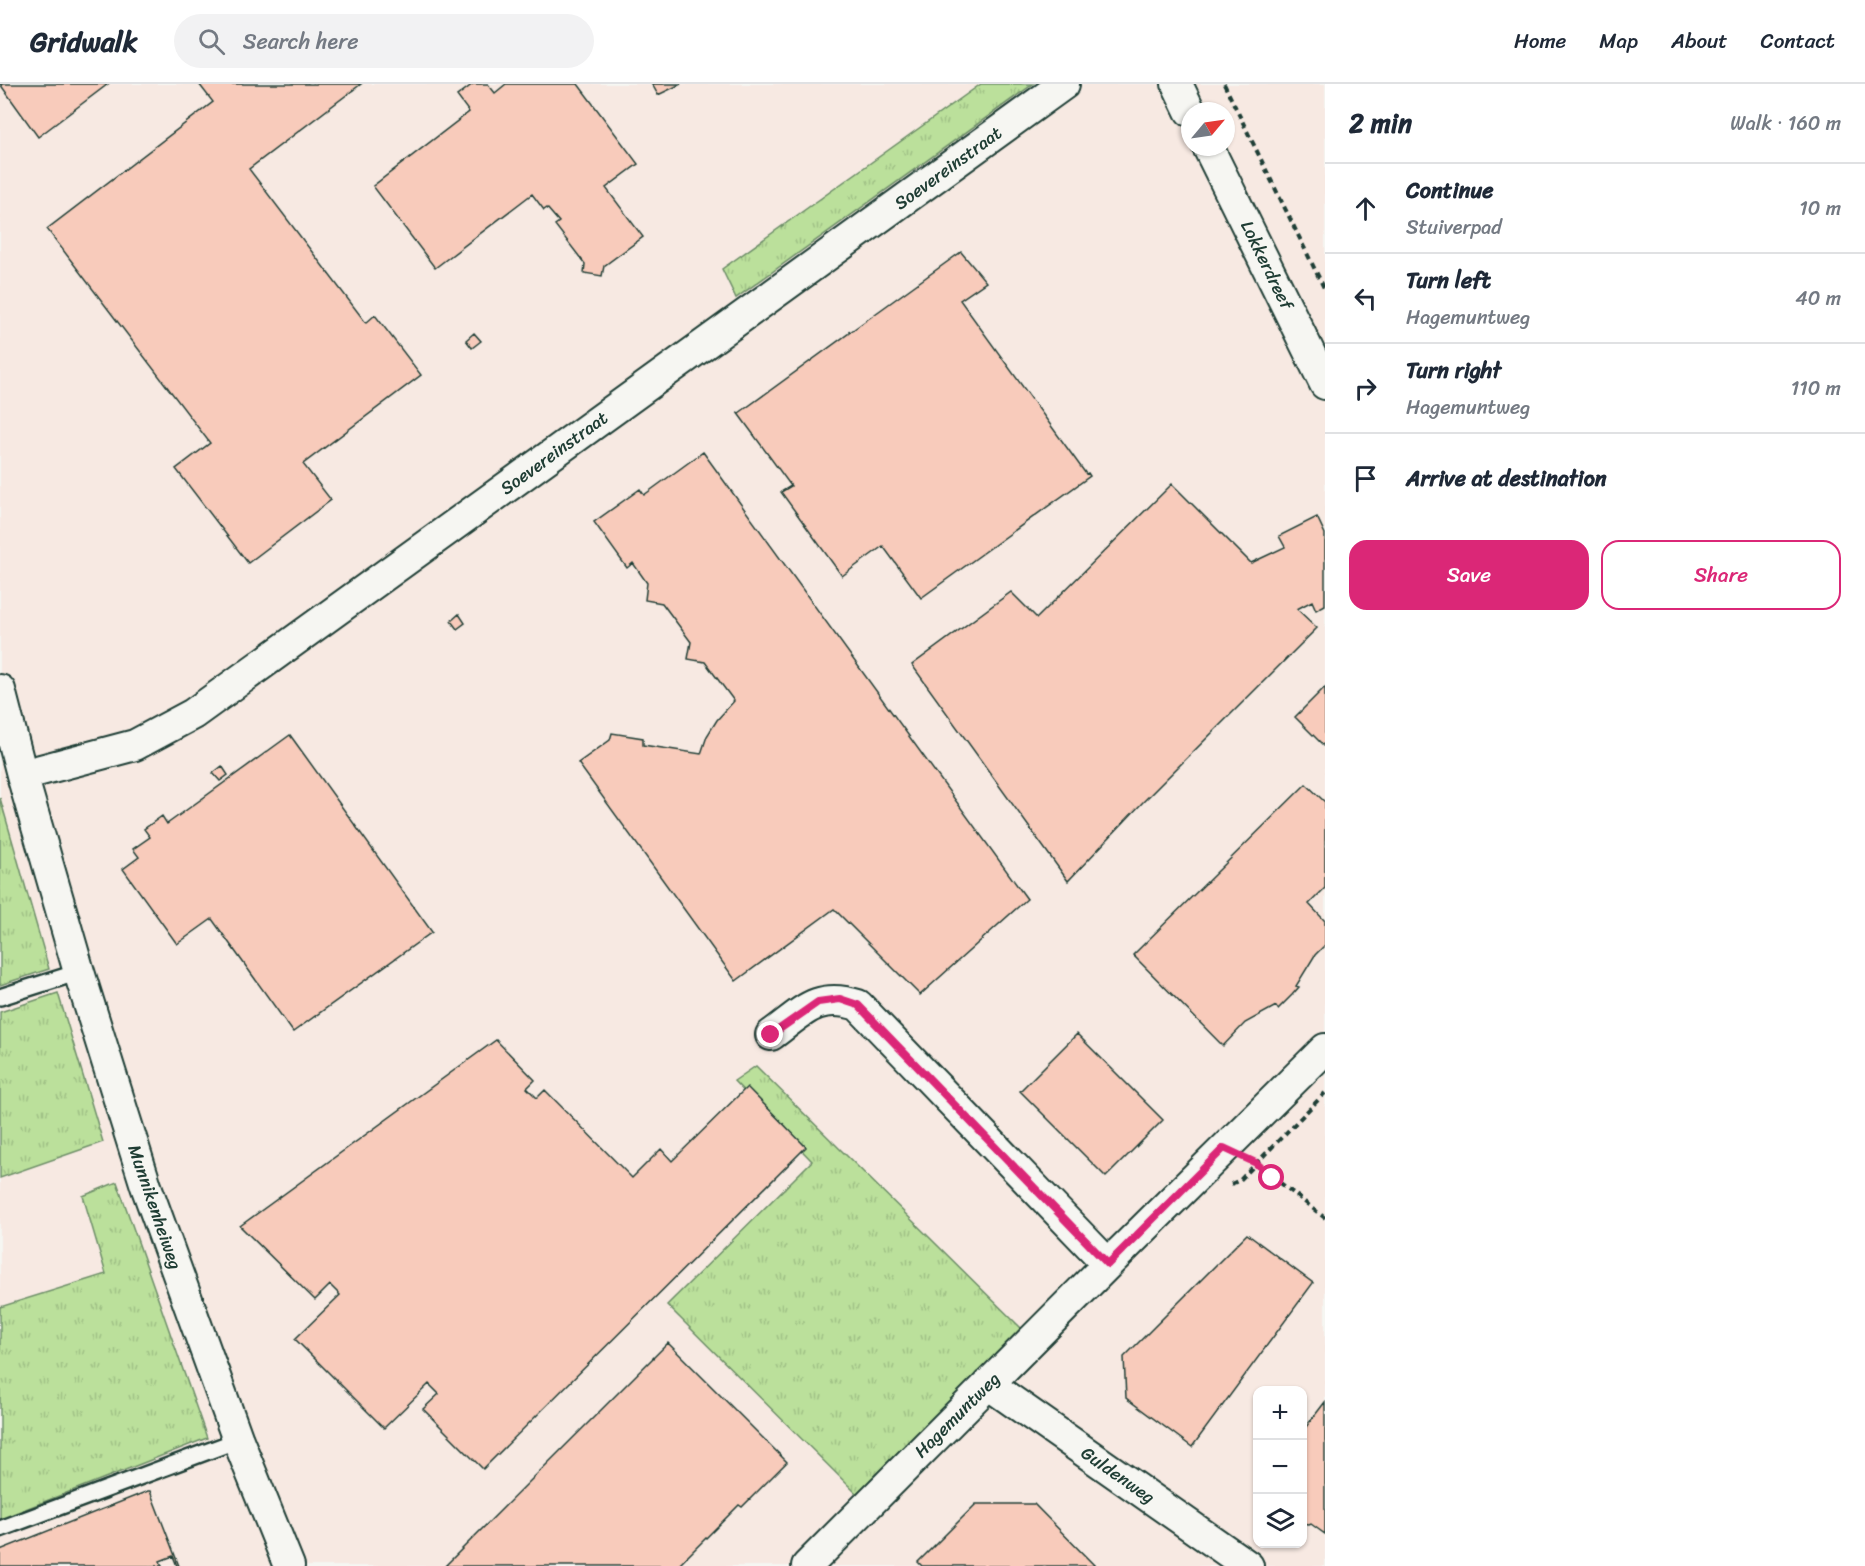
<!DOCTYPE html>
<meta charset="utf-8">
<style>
body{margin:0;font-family:Sriracha,sans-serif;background:#f2f2f3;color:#1f2937}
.controls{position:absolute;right:18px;bottom:18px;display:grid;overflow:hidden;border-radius:12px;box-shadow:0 2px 4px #0004}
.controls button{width:54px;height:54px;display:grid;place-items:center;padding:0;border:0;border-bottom:2px solid #e0e1e3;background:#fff;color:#1f2937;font:30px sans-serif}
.compass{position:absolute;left:1181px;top:18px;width:54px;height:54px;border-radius:50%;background:#fff;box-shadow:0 2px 4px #0004;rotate:61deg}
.stop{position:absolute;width:18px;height:18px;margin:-14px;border:4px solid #db2777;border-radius:50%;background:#fff}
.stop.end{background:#db2777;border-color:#fff;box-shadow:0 2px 6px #0008}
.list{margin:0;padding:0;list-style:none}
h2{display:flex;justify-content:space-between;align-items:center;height:78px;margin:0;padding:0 24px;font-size:26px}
h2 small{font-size:20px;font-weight:400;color:#747a83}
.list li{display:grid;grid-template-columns:39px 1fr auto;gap:18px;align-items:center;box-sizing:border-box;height:90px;padding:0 24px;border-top:2px solid #e0e1e3}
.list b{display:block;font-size:22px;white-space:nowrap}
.list p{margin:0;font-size:20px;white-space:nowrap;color:#747a83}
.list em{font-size:20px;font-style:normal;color:#747a83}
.actions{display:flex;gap:12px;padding:18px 24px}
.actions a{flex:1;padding:14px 0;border:2px solid #db2777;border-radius:18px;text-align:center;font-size:21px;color:#db2777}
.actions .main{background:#db2777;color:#fff}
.icon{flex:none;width:33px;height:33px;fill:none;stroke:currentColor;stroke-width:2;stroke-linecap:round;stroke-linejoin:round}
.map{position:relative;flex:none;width:1325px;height:1482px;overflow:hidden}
header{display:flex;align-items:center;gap:36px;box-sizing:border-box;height:84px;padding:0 30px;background:#fff;border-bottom:2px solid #e0e1e3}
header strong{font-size:28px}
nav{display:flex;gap:33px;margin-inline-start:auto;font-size:21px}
.search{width:420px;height:54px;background:#f2f2f3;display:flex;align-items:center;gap:15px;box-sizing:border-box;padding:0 21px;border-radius:33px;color:#747a83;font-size:22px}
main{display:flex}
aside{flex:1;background:#fff}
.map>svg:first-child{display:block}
.built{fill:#f7e9e2;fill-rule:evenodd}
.grass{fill:url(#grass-tufts);stroke:#6d8e68;stroke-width:1.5}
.building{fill:#f8cbbb;stroke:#1f3d34;stroke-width:1.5}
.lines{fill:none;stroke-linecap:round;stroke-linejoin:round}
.lane-casing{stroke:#1f3d34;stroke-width:20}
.street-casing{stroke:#1f3d34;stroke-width:34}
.path{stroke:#1f3d34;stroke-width:4;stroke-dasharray:6 4.5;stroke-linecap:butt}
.lane{stroke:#f6f6f2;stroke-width:15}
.street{stroke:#f6f6f2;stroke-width:30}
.route{stroke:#db2777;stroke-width:8}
.labels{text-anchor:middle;stroke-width:5;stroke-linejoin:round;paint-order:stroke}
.street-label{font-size:18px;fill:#1f3d34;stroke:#f6f6f2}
</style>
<header>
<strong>Gridwalk</strong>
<div class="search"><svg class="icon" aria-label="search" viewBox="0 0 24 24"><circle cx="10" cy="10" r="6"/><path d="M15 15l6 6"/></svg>Search here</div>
<nav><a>Home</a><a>Map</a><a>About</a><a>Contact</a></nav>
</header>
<main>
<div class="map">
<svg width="1325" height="1482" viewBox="0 0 1325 1482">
<defs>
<pattern id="grass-tufts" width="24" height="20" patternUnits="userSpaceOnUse" patternTransform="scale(1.5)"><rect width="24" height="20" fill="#bbe09b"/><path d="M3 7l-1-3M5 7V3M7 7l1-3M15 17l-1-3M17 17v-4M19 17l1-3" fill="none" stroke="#a0c186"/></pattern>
</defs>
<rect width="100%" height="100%" fill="#f6f6f2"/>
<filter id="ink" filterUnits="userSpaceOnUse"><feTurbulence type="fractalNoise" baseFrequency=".0167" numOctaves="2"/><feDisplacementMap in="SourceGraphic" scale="12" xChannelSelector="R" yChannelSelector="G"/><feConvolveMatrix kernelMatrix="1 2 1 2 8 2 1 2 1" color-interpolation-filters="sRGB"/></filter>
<g filter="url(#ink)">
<path class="built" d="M0,0H1325V1482H0ZM1190,27H1226V63H1190ZM1258,1306H1302V1460H1258Z"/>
<path class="grass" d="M981,0H1033L736,214L722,185Z
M0,714L49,885L0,901Z
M58,909L103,1058L0,1094V928Z
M756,982L1021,1244L858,1411L667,1221L812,1077L734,997Z
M117,1098L207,1354L0,1435V1223L106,1190L83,1112Z"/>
<path class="building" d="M0,0H108L38,53Z
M199,0H361L249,85L366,239L375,231L421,291L303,380L331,416L248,479L176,385L210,359L47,145L213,18Z
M473,0H488L495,9L506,0H578L638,80L606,104L643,153L604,182L602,192L584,189L585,180L555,141L559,138L547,124L544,126L532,110L435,184L373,102L469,28L457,12Z
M652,0H681L658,11Z
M961,168L986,198L960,216L1086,390L1088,389L1090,392L921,514L883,462L842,492L781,408L791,402L737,328L739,329L849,249V246L850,248Z
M474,249L481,257L472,264L466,256Z
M703,368L1027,815L920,911L834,825L736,897L578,679L610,656L612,649L643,654V661L701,670L707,652L717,636L734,617L705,578L688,575L691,558L662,519L645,516L647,499L633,479L627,484L594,438L640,405L644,411Z
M1172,400L1251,479L1285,463L1279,452L1317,433L1325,450V521L1316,526L1312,517L1297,525L1317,544L1143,718L1068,797L912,581L1011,508L1037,534Z
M459,530L465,539L457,545L451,537Z
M1325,603V663L1295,633Z
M290,651L432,848L293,948L212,835L177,860L123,785L139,773L133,765L150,753L144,745L162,732L167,740Z
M222,682L228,691L220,697L213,689Z
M1306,700L1325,718V804L1309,820L1325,837V861L1315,871L1296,902L1299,903L1292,911L1278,925L1276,922L1245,939L1223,962L1133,871Z
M1077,950L1163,1036L1106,1093L1020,1007Z
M496,956L535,996L527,1004L537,1014L545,1006L632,1094L661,1065L672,1077L747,1003L806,1063L483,1385L423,1325L439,1310L429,1300L384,1344L295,1255L340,1211L330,1201L315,1216L240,1142Z
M1247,1150L1313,1199L1192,1363L1126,1314L1124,1273Z
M668,1259L787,1378L742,1423L739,1421L678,1482H445Z
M1325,1318V1450L1311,1440L1309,1441L1302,1440V1348Z
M148,1407H150L179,1482H177L173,1472L160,1477L162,1482H0V1466Z
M976,1420H1034L1095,1482H922L918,1478Z"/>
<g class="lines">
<g class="lane-casing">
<path id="lane" d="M0,913L79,888
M0,1445L238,1356"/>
</g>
<g class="street-casing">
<path id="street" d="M1177,0L1190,27
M1208,63L1325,300
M0,606L22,691L79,888L146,1102L238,1356L289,1482
M22,691L135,661L193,630L1064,0
M771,951C803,928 816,908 858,921L1108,1180
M988,1300L1248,1482
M807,1482L1108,1180L1325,965"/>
</g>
<path class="path" d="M1224,0L1325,206
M1255,1079L1325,1134
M1231,1100L1240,1096L1325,1009"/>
<use href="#lane" class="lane"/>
<use href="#street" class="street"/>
</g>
</g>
<g class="lines" filter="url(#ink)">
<path class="route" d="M771,951L818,918L840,915L858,921L1108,1180L1224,1064L1256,1079L1272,1094"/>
</g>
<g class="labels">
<g class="street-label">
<text transform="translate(948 84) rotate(-36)" y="6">Soevereinstraat</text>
<text transform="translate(1267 181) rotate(64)" y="6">Lokkerdreef</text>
<text transform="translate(554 369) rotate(-36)" y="6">Soevereinstraat</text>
<text transform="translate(155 1123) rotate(71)" y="6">Munnikenheiweg</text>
<text transform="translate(957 1331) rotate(-45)" y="6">Hagemuntweg</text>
<text transform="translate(1118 1391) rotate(35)" y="6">Guldenweg</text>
</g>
</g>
</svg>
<div class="controls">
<button>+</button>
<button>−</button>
<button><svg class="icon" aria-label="layers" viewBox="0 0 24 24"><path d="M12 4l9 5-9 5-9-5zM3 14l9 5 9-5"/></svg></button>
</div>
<svg class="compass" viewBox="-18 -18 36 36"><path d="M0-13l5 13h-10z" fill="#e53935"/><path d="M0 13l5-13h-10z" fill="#747a83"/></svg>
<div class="stop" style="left:1272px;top:1094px"></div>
<div class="stop end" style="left:771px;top:951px"></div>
</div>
<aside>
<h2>2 min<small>Walk · 160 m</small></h2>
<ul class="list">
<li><svg class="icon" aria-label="ahead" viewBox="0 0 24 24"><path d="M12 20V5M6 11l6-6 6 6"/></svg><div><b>Continue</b><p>Stuiverpad</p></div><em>10 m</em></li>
<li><svg class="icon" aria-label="left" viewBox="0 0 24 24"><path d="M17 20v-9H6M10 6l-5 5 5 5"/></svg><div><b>Turn left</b><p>Hagemuntweg</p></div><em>40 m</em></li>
<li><svg class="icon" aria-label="right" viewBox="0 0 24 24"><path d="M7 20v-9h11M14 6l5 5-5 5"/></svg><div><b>Turn right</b><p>Hagemuntweg</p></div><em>110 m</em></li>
<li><svg class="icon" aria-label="arrive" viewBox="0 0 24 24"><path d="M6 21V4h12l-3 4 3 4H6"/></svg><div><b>Arrive at destination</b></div></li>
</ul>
<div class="actions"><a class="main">Save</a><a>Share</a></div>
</aside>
</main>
